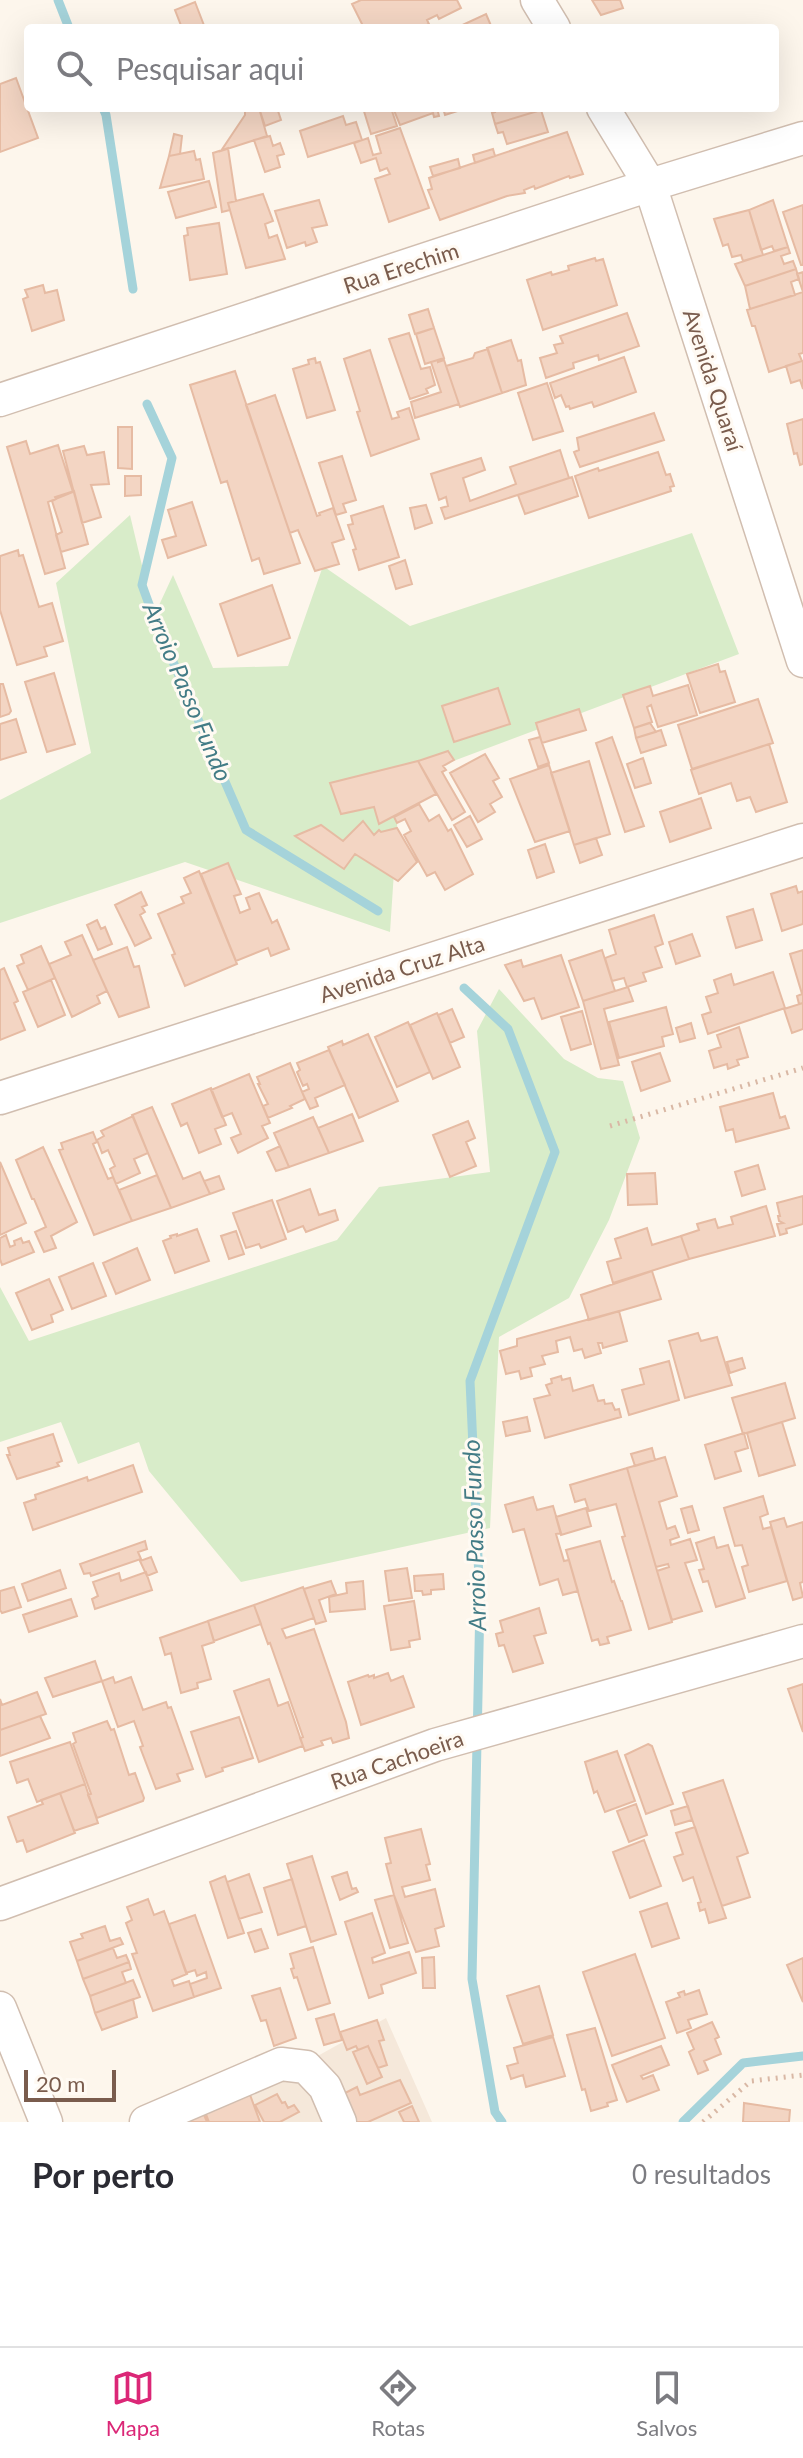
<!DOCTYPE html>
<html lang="pt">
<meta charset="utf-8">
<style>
body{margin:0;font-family:Lato,sans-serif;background:#f2f2f3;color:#2b2b33}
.scale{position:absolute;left:24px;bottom:20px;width:92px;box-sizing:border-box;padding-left:8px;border:4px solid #7a5c4d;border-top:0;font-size:22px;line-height:28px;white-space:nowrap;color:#7a5c4d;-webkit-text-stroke:6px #fffaf3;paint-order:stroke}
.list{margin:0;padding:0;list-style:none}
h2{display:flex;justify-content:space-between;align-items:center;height:104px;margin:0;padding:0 32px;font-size:34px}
h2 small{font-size:26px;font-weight:400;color:#7c7c81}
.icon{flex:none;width:44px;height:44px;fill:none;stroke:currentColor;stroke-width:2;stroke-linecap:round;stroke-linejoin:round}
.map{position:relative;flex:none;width:803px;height:2122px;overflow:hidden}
.search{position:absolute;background:#fff;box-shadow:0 8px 32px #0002;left:24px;right:24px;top:24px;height:88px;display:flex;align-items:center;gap:20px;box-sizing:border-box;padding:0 28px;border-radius:8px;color:#7c7c81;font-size:30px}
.sheet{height:224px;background:#fff}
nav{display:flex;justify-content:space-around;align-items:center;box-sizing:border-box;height:112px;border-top:2px solid #e1e1e2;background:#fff;font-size:22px;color:#7c7c81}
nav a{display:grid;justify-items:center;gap:4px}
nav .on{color:#db2777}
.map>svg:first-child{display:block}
.residential{fill:#f5e8da}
.green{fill:#d8ecc9}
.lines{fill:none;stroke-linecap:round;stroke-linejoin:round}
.stream{stroke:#a5d3da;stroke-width:9}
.building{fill:#f3d5c3;stroke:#e6bba3;stroke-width:2}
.minor-casing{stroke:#d1beb0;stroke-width:35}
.path{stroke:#d9b8a5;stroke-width:5;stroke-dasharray:2 6;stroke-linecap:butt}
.minor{stroke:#fff;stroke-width:32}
.labels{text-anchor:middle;stroke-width:6;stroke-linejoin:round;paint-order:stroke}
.street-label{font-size:22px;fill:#7a5c4d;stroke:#fffaf3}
.water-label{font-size:24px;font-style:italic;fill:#437c86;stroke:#fffaf3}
</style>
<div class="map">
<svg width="803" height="2122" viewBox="0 0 803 2122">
<rect width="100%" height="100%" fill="#fdf6ec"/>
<path class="residential" d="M386,2018L432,2122H175L260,2088Z"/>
<path class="green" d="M130,515L154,616L173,575L213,668L288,666L323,566L410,626L692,533L739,654L400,781L390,932L185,862L0,923V800L91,753L56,583Z
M499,989L564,1059L598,1078L623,1081L640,1138L609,1220L569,1298L499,1337L490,1528L241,1582L149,1471L139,1442L78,1464L61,1422L0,1442V1287L29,1341L337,1240L379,1187L490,1172L477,1031Z"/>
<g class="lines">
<path class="stream" d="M58,0L69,28
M103,108L106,115L133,289
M147,404L172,458L142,585L154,618L246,830L378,911
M464,988L508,1029L555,1152L470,1381L480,1601L472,1979L495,2112L502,2122
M683,2122L743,2063L803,2056"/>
</g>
<path class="building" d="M361,0H457L461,8L439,19L437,15L427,20L429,24L420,28H364L352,4Z
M592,0H620L623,8L601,15Z
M195,2L205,28H182L175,10Z
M486,14L492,28H456Z
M16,78L38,138L0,152V84Z
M245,108H259L267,136L221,151L245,115Z
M259,108H277L281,120L265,126Z
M363,108H391L397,126L371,134Z
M393,108H437L439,116L434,117L433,113L400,125Z
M443,108H467L445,115Z
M494,108H541V110L495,124L492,113L495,112Z
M541,110L548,132L507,144L503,132L498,133L495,124Z
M343,116L346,125L356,122L362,140L308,157L300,131Z
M400,128L429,208L389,222L375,179L390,174L387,168L380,171L376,158L361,163L354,143L368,138L373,155L381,153L376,136Z
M567,132L583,174L570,178L569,176L535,189L534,186L524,190L525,193L507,196L440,220L428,190L432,189L429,178Z
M174,134L182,136L180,154L169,156Z
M270,136L273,146L280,143L284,154L277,156L280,167L265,172L254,140Z
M228,148L236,201L228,203L230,210L222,212L213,153Z
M493,149L495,156L475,163L473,155Z
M194,151L196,160L200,159L204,179L160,188L169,156Z
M458,159L460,168L433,176L430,167Z
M209,181L216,207L176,218L168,192Z
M263,194L273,221L265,224L269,238L277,235L285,259L246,268L228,203Z
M319,200L327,225L312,228L317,242L306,246L305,242L287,248L275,211Z
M773,200L788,247L774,251L772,246L761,250L749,210Z
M803,205V265H801L783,212Z
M749,210L763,255L743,261L741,255L732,257L728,244L723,246L714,219Z
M219,223L227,274L190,280L184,236L188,235L187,228Z
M788,247L790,253L781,256L784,264L793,261L796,269L745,286L735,264Z
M595,258L596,261L603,259L617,305L543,330L527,280L551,272L552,275L569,270L568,266Z
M796,269L799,279L791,282L795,295L750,309L745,286Z
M803,272V292L797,274Z
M43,285L45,293L57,290L64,320L32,331L23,299L28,297L25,290Z
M803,292V353L799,354L802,361L769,372L755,326H752L747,310Z
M428,309L434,328L415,334L409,315Z
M627,313L639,346L599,360L598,355L573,363L574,368L546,378L540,358L557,353L554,345L563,343L560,336Z
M434,328L444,358L425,364L416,334Z
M409,333L421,369L430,367L435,385L426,389L428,393L410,399L389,339Z
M511,340L518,361L521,360L526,385L502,393L487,348Z
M488,349L502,393L460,407L446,366L473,358L475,353Z
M370,350L392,419L399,417L397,412L409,408L419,439L371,456L357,412L360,411L344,359Z
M624,357L636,392L594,407L592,402L570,409L569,406L566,407L561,395L555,398L550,383Z
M315,358L316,363L320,362L335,410L307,418L293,369L309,364L308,360Z
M438,360V362L444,360L459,404L415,418L411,402L441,392L431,362Z
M802,361H803V389L800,380L791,383L786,366Z
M235,371L300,563L264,574L259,558L252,561L227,481L221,483L190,385Z
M547,383L563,431L533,440L518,393Z
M275,395L317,516L320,515L319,513L333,508L344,539L332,543L339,564L315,571L298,530L290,533L246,405Z
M654,413L664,440L580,467L574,452L579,450L577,438Z
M803,419V464L800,465L797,453L794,454L787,424Z
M118,427H132V469L118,468Z
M26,441L30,454L58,445L73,492L48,502L65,568L45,574L7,447Z
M84,446L87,455L104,452L109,484L91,485L101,517L82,523L63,451Z
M560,450L569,478L445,519L441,508L448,506L446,497L439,500L431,474L481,458L485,470L463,478L470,501L516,484L510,467Z
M658,452L666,475L670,474L674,486L670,487L671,491L589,518L575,476L598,468L599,471Z
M342,456L356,500L343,504L346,512L336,515L319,463Z
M125,476H141V495L125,496Z
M572,477L578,496L525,514L518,495Z
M74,491L88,544L61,552L56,535L62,532L52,501L56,499L55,497Z
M192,502L206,545L168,558L162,540L176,536L168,510Z
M426,505L432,523L415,529L410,508Z
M383,506L399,557L359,570L353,550L356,549L348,525L353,524L351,516Z
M18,550L19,556L23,555L39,607L52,603L63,641L44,647L47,656L17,665L0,610V556Z
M405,560L412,584L396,589L389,566Z
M272,585L290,638L238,656L220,604Z
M718,664L720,672L725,671L735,702L700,713L687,674Z
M54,673L75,744L47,752L25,682Z
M0,684H3L11,711L9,714L0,717Z
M688,685L697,715L658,727L651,705L647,707L652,722L634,728L623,695L650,686L653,696Z
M498,688L510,724L454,742L442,706Z
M758,699L773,743L692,769L678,725Z
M579,709L586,730L542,743L536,723Z
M16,719L26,752L0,760V724Z
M650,723L656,732L636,738L634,728Z
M661,730L666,745L641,753L636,738Z
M540,737L549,763L538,767L529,740Z
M612,737L644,826L625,832L596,743Z
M769,744L787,802L756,812L750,797L737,801L731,783L699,794L691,770Z
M448,751L454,760L443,766L446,770L442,772L465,812L452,820L418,761Z
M485,754L499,778L493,781L502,797L490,804L495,812L478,822L450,773Z
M643,758L651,783L635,788L627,764Z
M418,761L436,794L379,824L374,807L341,814L330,783Z
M589,761L610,834L574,845L551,773Z
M549,765L570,831L535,842L510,779Z
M701,798L711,828L670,842L660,812Z
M419,804L429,821L439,815L448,831L451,829L473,874L445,890L435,872L427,876L404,835L411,831L405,819L397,823L394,817Z
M470,816L482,839L467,847L454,825Z
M363,821L374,835L379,830L381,832L397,828L417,862L398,881L355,854L344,869L295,836L321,825L343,841Z
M596,838L602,855L580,863L574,845Z
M545,844L554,872L537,878L528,850Z
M228,863L241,894L234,896L240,913L250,909L246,898L259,893L272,923L277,920L289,949L271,956L268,948L236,961L201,874Z
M199,871L237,964L185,986L172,955L175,954L158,914L184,903L181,897L191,893L184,878Z
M796,886L798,893L803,891V924L782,931L771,894Z
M141,892L147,905L142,907L145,912L140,915L151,938L135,946L115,905Z
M753,909L762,940L736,948L727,917Z
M654,915L663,944L655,947L662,967L643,973L646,981L627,987L624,978L612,981L605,958L616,954L609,930Z
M97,920L101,929L105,927L112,944L98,950L87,925Z
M692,934L700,956L676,964L669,942Z
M82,935L107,991L97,996L100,1003L72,1017L49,964L71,955L65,942Z
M41,946L55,978L28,990L17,966L24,963L21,955Z
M127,947L134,967L139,966L149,1007L119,1017L93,960Z
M602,950L615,991L583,1001L569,961Z
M803,950V1003L799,1004L797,996L802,994L790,954Z
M561,955L579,1007L542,1019L534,998L524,1001L505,965L521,960L523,967Z
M4,968L18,1001L14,1003L25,1030L0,1040V970Z
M773,972L785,1008L708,1034L702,1015L711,1012L706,997L718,993L714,980L731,974L734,985Z
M51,980L65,1015L38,1027L23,992Z
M628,987L633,1001L604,1009L619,1065L601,1069L583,1001Z
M803,1003V1029L792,1033L784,1009Z
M666,1007L673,1034L662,1037L664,1046L619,1058L609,1022Z
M452,1009L464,1037L450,1043L438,1015Z
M582,1011L591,1044L571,1050L561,1017Z
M437,1013L460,1067L433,1079L410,1025Z
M408,1022L430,1072L397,1087L375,1037Z
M691,1023L695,1038L680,1042L676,1028Z
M739,1027L748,1057L737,1060L739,1065L728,1069L727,1064L714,1068L709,1051L721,1047L717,1035Z
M368,1034L398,1101L359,1118L328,1047L342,1041L343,1045Z
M329,1050L345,1085L315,1098L318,1106L310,1109L302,1092L309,1089L307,1084L303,1086L297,1072L300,1070L297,1063Z
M660,1053L670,1081L641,1091L632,1062Z
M290,1063L305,1099L290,1106L292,1108L268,1118L263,1106L268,1104L258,1084H260L257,1077Z
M249,1074L270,1123L262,1126L268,1138L238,1153L231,1138L241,1134L232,1113L222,1117L211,1090Z
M211,1088L226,1125L215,1129L221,1144L199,1153L187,1123L181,1126L172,1104Z
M773,1093L780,1118L785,1116L789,1128L736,1142L733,1129L726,1131L720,1107Z
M152,1107L183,1179L200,1172L210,1194L171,1208L132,1115Z
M352,1114L363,1141L329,1153L318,1128Z
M133,1116L148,1153L134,1159L140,1173L116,1184L110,1169L115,1166L108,1150L102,1153L97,1140L104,1136L101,1131Z
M313,1117L329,1153L289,1167L274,1133Z
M468,1121L475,1138L466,1142L476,1166L450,1177L433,1135Z
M93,1132L97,1142L93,1144L108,1179L113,1177L132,1221L94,1235L59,1150L63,1149L61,1143Z
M280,1146L289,1167L276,1171L267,1152Z
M43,1147L77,1222L51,1236L56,1248L44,1252L35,1232L46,1227L34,1199H32L16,1160Z
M0,1162L26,1223L0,1235Z
M758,1165L765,1189L742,1196L735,1172Z
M655,1173L657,1204L628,1205L627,1174Z
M157,1175L171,1208L132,1221L119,1190Z
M219,1176L224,1189L210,1194L204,1181Z
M310,1189L319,1215L335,1210L338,1220L306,1232L303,1226L288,1232L277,1201Z
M803,1196V1224L786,1229L787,1233L780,1235L777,1224L783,1223L779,1221L778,1216H780L777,1203Z
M272,1200L286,1239L261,1248L259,1244L246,1248L233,1213Z
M766,1206L775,1236L689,1259L681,1236L699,1230L697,1224L715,1219L718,1228L733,1224L731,1217Z
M647,1228L652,1245L681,1236L689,1259L613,1283L607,1262L621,1258L615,1239Z
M197,1229L209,1261L175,1273L163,1241L171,1238L170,1236L177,1234V1236Z
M236,1231L244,1254L229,1259L221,1236Z
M6,1235L10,1247L15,1245L14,1241L21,1238L23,1243L29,1241L34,1252L2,1265L0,1259V1238Z
M137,1248L150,1280L116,1294L103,1263Z
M93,1263L106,1296L72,1309L59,1277Z
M652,1271L661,1299L589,1320L581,1295Z
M49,1279L63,1310L51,1315L53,1322L32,1330L16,1293Z
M619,1311L627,1341L603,1348L602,1343H598L601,1353L585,1358L582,1349L574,1351L570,1337L556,1341L558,1352L542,1356L545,1364L530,1368L532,1376L521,1379L519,1371L506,1374L500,1351L517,1346V1339Z
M698,1333L701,1341L717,1337L732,1385L685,1398L669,1341Z
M742,1358L745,1368L730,1373L727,1362Z
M669,1361L679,1400L629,1415L622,1390L644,1384L640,1369Z
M561,1376L562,1380L570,1378L573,1391L593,1385L598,1401L604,1400L605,1404L612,1403L615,1410L619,1409L621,1417L545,1438L534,1399L550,1395L546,1385L552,1383L551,1379Z
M785,1383L795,1418L743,1434L732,1398Z
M527,1417L530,1431L506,1436L503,1422Z
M782,1422L795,1465L759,1476L747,1433Z
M744,1433L748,1448L735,1452L741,1471L715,1479L705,1445Z
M53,1434L62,1461L57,1463L59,1466L17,1479L7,1455H10L8,1448Z
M652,1448L655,1460L635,1466L631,1454Z
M665,1457L677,1496L659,1502L667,1529L675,1526L679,1537L670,1540L671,1545L690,1539L697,1560L685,1563L702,1611L672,1620L657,1571L669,1567L668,1564L656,1567L627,1468Z
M133,1465L142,1492L33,1530L24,1503L36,1499L35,1495L87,1477L88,1481Z
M627,1468L672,1622L649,1629L622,1537L625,1536L616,1504L589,1511L585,1499L575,1502L570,1485Z
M763,1496L768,1514L760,1517L763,1529L771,1527L787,1581L749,1592L742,1567L748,1565L742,1545L735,1546L724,1508Z
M533,1497L537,1510L553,1506L561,1533L556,1534L564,1561L569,1560L578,1591L563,1595L558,1579L540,1585L524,1529L513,1532L505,1505Z
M692,1506L699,1530L688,1533L681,1509Z
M586,1508L591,1526L561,1535L556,1517Z
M784,1518L787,1527L803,1522V1582L800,1583L803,1597L793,1600L770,1522Z
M714,1537L717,1548L728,1545L745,1598L716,1607L708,1581L703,1582L699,1570L704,1569L696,1543Z
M145,1541L147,1549L138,1552L141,1559L91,1576L90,1573L84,1574L80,1564Z
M600,1541L612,1582L614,1581L621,1601H622L631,1630L607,1637L609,1643L600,1645L598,1639L592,1641L566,1550Z
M151,1557L157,1572L147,1576L140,1561Z
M407,1568L412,1598L389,1601L385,1571Z
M60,1570L66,1588L28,1601L22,1584Z
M146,1572L152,1590L95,1609L92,1599L98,1596L93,1582L119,1573L121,1581Z
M443,1574L444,1589L431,1590V1594L423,1595L422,1591H415L414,1576Z
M331,1581L336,1594L319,1600L326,1621L316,1624L304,1589Z
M363,1581L365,1609L330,1612L329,1597L347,1593L346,1583Z
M14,1587L21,1607L2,1613L0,1610V1591Z
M303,1587L314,1618L282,1629L286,1638L314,1629L346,1722L349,1738L333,1743L331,1738L321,1741L323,1745L305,1751L300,1738L303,1737L270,1643L268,1644L254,1605Z
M71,1599L77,1616L29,1632L23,1615Z
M414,1601L420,1639L409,1641L410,1647L391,1650L384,1606Z
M254,1605L261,1624L214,1641L208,1621Z
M539,1608L546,1633L534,1636L543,1663L513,1672L504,1645L499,1646L496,1634L503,1632L500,1621Z
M208,1621L214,1642L202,1646L211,1679L197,1683L198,1688L181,1693L171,1653L165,1655L160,1638Z
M95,1661L102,1681L53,1697L45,1678Z
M388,1673L391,1681L403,1676L414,1707L361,1725L348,1682L368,1675L369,1677L374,1675V1678Z
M113,1677L115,1683L131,1677L143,1710L166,1702L168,1708L171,1707L193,1769L177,1774L180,1781L156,1789L140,1747L143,1746L134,1721L118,1727L102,1681Z
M269,1679L278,1706L288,1702L303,1746L259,1762L234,1691Z
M803,1684V1732L788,1689Z
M37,1692L46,1714L0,1730V1699L2,1705Z
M40,1716L50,1738L0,1756V1730Z
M239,1717L253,1758L222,1768L223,1771L206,1777L191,1732Z
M107,1721L111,1730L114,1729L129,1775L135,1773L144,1798L143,1801L97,1818L88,1795L91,1794L73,1744L76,1742L73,1733Z
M70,1742L85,1784L37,1802L28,1779L17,1783L10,1762Z
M648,1744L652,1746L673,1804L646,1814L625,1755Z
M617,1751L635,1801L605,1812L597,1791L594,1793L585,1762Z
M723,1780L748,1853L737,1857L750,1897L722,1906L683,1793Z
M85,1784L98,1823L74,1831L60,1793Z
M60,1793L75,1833L27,1852L23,1840L17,1842L8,1817L43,1804L41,1800Z
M636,1804L647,1835L629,1842L617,1811Z
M688,1806L692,1820L675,1825L671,1811Z
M695,1827L726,1918L709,1923L705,1909L700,1911L698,1903L701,1902L693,1877L683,1881L674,1857L683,1854L676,1833Z
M421,1829L430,1864L426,1865L430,1880L402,1887L405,1897L435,1889L444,1926L435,1929L439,1946L416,1952L394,1895L386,1864L391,1863L385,1838Z
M644,1840L661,1886L630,1898L613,1852Z
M312,1856L336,1934L311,1942L287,1864Z
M347,1872L352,1889L356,1888L358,1892L340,1900L332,1877Z
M249,1874L262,1912L239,1919L227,1882Z
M225,1876L244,1933L228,1938L210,1882Z
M292,1879L306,1926L278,1935L264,1888Z
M394,1895L408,1943L390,1948L375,1900Z
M148,1899L154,1915L164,1911L187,1974L172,1980L174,1986L189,1981L194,1997L153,2011L132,1954L137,1953L126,1923L132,1920L127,1907Z
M667,1903L679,1938L652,1947L640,1912Z
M372,1913L385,1953L372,1958L373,1963L409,1952L416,1973L381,1985L383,1993L369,1998L345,1922Z
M195,1915L221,1988L194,1997L190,1984L207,1978L206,1972L197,1976L195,1970L186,1973L169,1924Z
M105,1926L110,1941L120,1938L123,1944L77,1961L70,1942L83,1938L81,1934Z
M261,1929L268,1948L255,1952L248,1933Z
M313,1947L330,2003L308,2010L297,1977L294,1978L291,1969L294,1968L290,1954Z
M113,1948L117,1958L126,1955L129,1962L83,1979L77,1961Z
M635,1954L665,2038L612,2056L583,1972Z
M434,1957L435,1988H423L422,1958Z
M803,1958V2002L787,1965Z
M129,1962L131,1969L122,1972L126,1983L90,1996L83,1979Z
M133,1980L140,1997L95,2013L90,1996Z
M539,1986L553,2035L523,2044L507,1996Z
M280,1988L296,2038L274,2046L266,2020L261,2021L252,1996Z
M699,1990L707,2014L688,2020L691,2028L677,2033L666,2002L680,1997L678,1993L684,1991L685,1995Z
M133,1999L137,2017L102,2030L95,2013Z
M334,2014L342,2040L324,2045L316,2019Z
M377,2020L384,2040L379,2041L387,2065L378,2068L368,2046L358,2050L356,2046L347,2050L340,2032Z
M712,2022L719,2037L715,2039L721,2054L704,2061L708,2070L698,2074L689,2052L694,2049L687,2033Z
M595,2028L617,2100L607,2103L608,2106L591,2111L585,2089L582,2090L567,2035Z
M553,2037L565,2076L526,2087L523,2075L511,2079L507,2066L518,2063L514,2048Z
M368,2046L382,2077L367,2084L353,2052Z
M661,2046L669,2065L641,2076L643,2079L653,2075L659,2090L627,2102L612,2065Z
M400,2080L411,2103L368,2122H346L337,2097L357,2087L360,2095Z
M249,2092L260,2122H209L204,2109Z
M277,2094L282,2103L285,2102L288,2108L294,2105L299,2112L280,2122H264L255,2105Z
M744,2103L790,2110L789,2122H743Z
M412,2106L419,2122H404L399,2112Z
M202,2110L207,2122H171Z"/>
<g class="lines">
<g class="minor-casing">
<path id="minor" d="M537,0L554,28
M603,108L650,185L803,661
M0,400L650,185L803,138
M0,1098L803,840
M0,1904L435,1745L803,1641
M0,2008L46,2122
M146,2122L281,2064L306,2067L325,2087L340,2122"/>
</g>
<path class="path" d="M610,1126L803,1068
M703,2122L751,2081L803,2075"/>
<use href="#minor" class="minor"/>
</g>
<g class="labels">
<g class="street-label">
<text transform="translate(401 268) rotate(-18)" y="8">Rua Erechim</text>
<text transform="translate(713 380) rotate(72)" y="8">Avenida Quaraí</text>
<text transform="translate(402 969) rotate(-18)" y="8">Avenida Cruz Alta</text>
<text transform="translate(397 1760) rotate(-19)" y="8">Rua Cachoeira</text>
</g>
<g class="water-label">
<text transform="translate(187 692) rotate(67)" y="8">Arroio Passo Fundo</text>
<text transform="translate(475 1535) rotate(-92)" y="8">Arroio Passo Fundo</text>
</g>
</g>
</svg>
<div class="scale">20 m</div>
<div class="search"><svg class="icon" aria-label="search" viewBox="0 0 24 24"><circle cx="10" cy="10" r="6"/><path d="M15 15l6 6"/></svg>Pesquisar aqui</div>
</div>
<section class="sheet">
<h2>Por perto<small>0 resultados</small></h2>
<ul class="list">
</ul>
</section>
<nav>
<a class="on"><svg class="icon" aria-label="map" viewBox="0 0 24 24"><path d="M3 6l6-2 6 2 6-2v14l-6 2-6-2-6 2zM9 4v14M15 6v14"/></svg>Mapa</a>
<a><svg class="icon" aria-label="directions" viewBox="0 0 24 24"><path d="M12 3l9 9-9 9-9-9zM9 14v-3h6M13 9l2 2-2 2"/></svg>Rotas</a>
<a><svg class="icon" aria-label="saved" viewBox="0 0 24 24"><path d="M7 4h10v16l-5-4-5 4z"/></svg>Salvos</a>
</nav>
